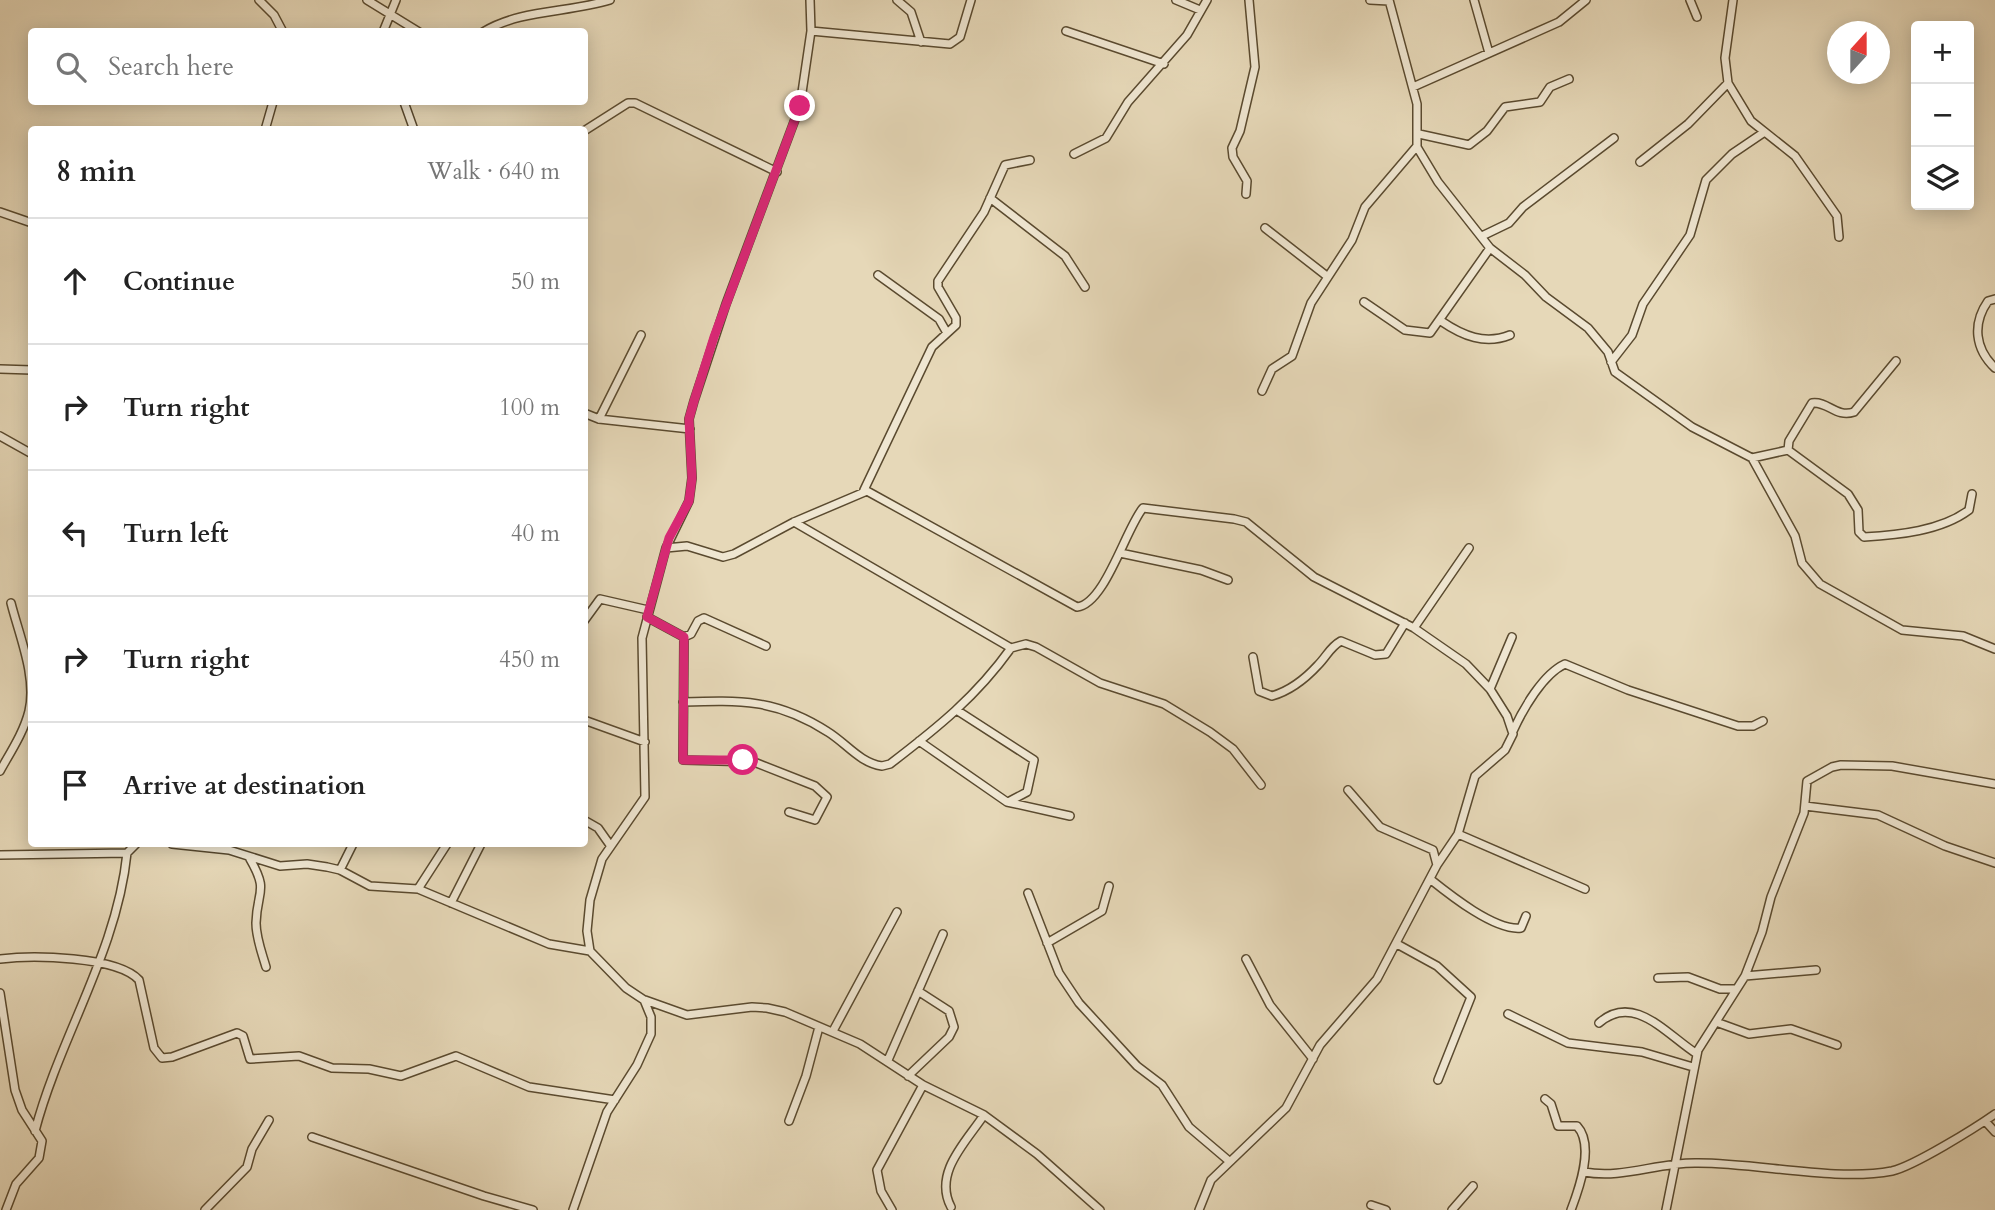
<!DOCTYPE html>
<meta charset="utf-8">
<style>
body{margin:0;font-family:Cardo,serif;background:#f6f6f6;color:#222}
.controls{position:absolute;right:21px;top:21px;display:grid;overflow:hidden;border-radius:7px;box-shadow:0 4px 18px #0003}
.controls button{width:63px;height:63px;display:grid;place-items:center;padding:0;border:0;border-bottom:2px solid #e0e0e0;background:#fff;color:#222;font:35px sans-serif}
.compass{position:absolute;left:1827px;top:21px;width:63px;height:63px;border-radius:50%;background:#fff;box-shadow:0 4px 18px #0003;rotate:21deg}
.stop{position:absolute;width:21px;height:21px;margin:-16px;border:5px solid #db2777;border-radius:50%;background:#fff}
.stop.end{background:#db2777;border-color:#fff;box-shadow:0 2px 7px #0008}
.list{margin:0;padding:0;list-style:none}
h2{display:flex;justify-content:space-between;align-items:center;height:91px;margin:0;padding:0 28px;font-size:30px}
h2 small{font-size:23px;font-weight:400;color:#767676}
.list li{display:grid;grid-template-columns:46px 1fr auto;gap:21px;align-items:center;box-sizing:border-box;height:126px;padding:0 28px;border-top:2px solid #e0e0e0}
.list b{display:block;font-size:26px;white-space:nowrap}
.list em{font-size:23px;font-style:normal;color:#767676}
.icon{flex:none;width:38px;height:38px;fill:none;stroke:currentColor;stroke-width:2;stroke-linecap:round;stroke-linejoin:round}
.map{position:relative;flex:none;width:1995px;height:1210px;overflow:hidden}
.search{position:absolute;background:#fff;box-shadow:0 4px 18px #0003;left:28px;top:28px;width:560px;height:77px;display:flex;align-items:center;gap:18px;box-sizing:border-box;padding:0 24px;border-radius:7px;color:#767676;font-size:26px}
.panel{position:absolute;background:#fff;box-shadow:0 4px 18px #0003;left:28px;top:126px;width:560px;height:721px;border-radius:7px}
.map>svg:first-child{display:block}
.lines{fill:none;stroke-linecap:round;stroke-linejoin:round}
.minor-casing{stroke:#5a4a2f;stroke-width:10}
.minor{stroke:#efe6d1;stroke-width:7}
.route{stroke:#db2777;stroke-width:9}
</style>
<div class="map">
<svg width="1995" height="1210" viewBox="0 0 1995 1210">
<rect width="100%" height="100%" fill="#e6d8b8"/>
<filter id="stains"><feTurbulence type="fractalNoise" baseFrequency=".00286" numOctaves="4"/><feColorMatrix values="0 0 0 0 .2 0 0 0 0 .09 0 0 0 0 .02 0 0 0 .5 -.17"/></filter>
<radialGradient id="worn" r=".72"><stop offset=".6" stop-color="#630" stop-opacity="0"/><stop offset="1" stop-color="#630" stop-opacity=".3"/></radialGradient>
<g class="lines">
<g class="minor-casing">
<path id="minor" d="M259,0L274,15L283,32
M367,0L419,32
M897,0L911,12L921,42
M1176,0L1200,10
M1370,0L1389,1
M1474,0L1489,53
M1690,0L1697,17
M1733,0L1725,58L1728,83L1751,121L1795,156L1837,216L1839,237
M811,31L950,44L960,37L971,0
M1066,31L1164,64
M383,32L396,0
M483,32C521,9 568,13 610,0
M1413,87L1559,22L1586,0
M404,102L414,130
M265,130L273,102
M584,131L628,103H635L777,172
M1419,134L1469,145L1487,131L1505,107L1540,102L1550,87L1569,79
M1417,147L1438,182L1490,248L1525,275L1546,297L1588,328L1608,352L1615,372L1692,427L1752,458L1795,536L1802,563L1820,584L1902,630L1963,636L1995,649
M1074,154L1106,138L1128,102L1187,35L1207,0
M1640,162L1688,124L1728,83
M1246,194L1247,181L1233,157L1232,148L1240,131L1255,67L1249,0
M990,198L1065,256L1085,287
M0,212L32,223
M1265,228L1328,277
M1482,236L1509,223L1523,207L1614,138
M878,275L939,319L947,333
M1995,299L1988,301C1972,324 1975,349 1995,368
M1364,302L1405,330L1430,333L1490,248
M1441,321C1463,336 1485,345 1510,335
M1896,361L1854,412C1836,418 1828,401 1812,403L1789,441L1788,450L1848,494L1858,510L1859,532L1864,537C1898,535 1941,531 1969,510L1972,494
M1611,362L1632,335L1643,304L1690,235L1706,180L1732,154L1763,133
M0,369L32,370
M1262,391L1272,369L1292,356L1311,303L1352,240L1365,207L1417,146V104L1389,0
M584,413L599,419L690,429
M599,419L641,335
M0,436L32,454
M1752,458L1788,450
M864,490L932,347L956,325V318L938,287V281L984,212L1005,165L1030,160
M794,522L1011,648L1026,644L1036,647L1100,683L1164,704L1210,732L1233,749L1261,785
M666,548L687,546L723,557L734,554L794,522L867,491L1077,607C1105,604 1126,528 1143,508L1234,519L1246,522L1314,577L1414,628L1466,664L1490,689L1507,716L1513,734L1505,750L1475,776L1458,834L1437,865L1377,979L1320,1045L1286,1108L1211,1180L1199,1210
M1120,553L1201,570L1228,580
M647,617L684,637L683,760L754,762L815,786L827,797L815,820L789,812
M584,621L600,599L648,610
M1414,628L1469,548
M684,637L691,634L698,621L704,618L766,646
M1253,657L1259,691L1272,696C1289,691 1306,678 1318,665C1327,656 1330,647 1341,641L1375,655L1386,654L1405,623
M1490,689L1512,637
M683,702C740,700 777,699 828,732C846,743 860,763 882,766L890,764C937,728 976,697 1011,648
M958,711L1034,760L1027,792L1008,802
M584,720L645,742
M1513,731C1523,709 1543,674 1565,664L1628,690L1738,726H1753L1763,721
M919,741L1007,802L1070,816
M0,771C10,753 24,732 29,711C37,677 19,635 11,603
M1348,790L1380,827L1433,850L1437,865
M1805,806L1878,815L1945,846L1995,863
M584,820L598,828L610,845
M1458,834L1585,889
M172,844L229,850L280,866L307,864L327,867L340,870L370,886L418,889L549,944L590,951
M0,855L127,853L136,844
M250,859C269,892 257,890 256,923C256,938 262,953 266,967
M340,870L353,844
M1430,879C1450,895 1495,931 1521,928L1526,916
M418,889L447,844
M1028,893L1059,973L1079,1003L1137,1066L1162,1085L1189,1127L1229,1161
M451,903L481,844
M1047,943L1102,911L1109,886
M1397,944L1437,966L1471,997L1438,1080
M0,959C32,955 117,956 139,980L154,1048L162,1058L172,1057L237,1033L243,1036L250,1059L299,1056L332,1068L369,1069L401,1076L456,1056L529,1087L615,1100
M1246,959L1270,1005L1313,1059
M1745,976L1816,970
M1658,978L1688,977L1720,989H1735
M0,993L15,1090L22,1110L42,1141L39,1158L16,1184L6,1210
M645,1000L687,1015L752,1007L767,1008L785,1012L860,1044L923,1085L984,1115L1037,1154L1100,1210
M1508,1014L1568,1043L1642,1052L1693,1067
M1716,1022L1749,1034L1791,1029L1837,1045
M1599,1023C1634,992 1667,1035 1697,1054
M833,1031L897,912
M888,1060L943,934
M908,1076L949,1037L954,1027L949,1011L918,991
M1545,1099L1551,1104L1558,1126H1577C1595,1145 1579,1189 1571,1210
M789,1121L806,1076L819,1027
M1985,1121L1995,1132
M35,1131C60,1036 117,952 127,853
M312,1137L484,1196L533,1210
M1584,1172C1623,1179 1655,1163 1695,1163C1754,1162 1835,1182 1892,1171C1914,1166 1975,1128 1995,1114
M1371,1205L1386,1210
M951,1207C933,1173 966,1142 984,1115
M205,1210L247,1167L252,1149L269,1120
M573,1210L607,1112L637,1065L651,1034V1017L644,1000L626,988L590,951L587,931L590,900L602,859L645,797L642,638L666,548L689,501L692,478L689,419L694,401L726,304L800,106L811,31L810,0
M892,1210L881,1191L877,1170L923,1085
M1452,1210L1473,1186
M1666,1210L1698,1050L1745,976L1762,932L1771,897L1804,813L1807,781L1832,767L1841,765L1892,766L1995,784"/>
</g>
<use href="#minor" class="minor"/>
</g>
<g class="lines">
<path class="route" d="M743,760H683L684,637L647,617L669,538L689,501L692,478L689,419L694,401L714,337L800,106"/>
</g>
<rect width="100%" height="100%" filter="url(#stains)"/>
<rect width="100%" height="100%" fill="url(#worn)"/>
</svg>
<div class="controls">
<button>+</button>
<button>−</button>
<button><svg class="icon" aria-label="layers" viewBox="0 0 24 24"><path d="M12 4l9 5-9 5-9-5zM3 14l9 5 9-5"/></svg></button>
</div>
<svg class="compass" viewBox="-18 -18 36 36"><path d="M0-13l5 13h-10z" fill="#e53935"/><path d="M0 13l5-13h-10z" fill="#767676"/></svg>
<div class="stop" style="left:743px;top:760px"></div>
<div class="stop end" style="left:800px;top:106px"></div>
<div class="search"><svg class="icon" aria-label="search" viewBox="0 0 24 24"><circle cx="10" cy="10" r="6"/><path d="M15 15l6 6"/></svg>Search here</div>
<section class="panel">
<h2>8 min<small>Walk · 640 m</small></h2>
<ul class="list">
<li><svg class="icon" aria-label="ahead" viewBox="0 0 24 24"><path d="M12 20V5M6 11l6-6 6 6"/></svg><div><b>Continue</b></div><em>50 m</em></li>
<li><svg class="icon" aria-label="right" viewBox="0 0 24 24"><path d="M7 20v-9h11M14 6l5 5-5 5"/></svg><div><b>Turn right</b></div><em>100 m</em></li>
<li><svg class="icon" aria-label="left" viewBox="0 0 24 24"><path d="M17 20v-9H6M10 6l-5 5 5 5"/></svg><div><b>Turn left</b></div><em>40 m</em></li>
<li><svg class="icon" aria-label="right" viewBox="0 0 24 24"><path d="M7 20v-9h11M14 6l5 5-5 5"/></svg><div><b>Turn right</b></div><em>450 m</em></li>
<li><svg class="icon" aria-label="arrive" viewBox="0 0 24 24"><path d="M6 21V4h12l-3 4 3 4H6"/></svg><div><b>Arrive at destination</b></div></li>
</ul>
</section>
</div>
